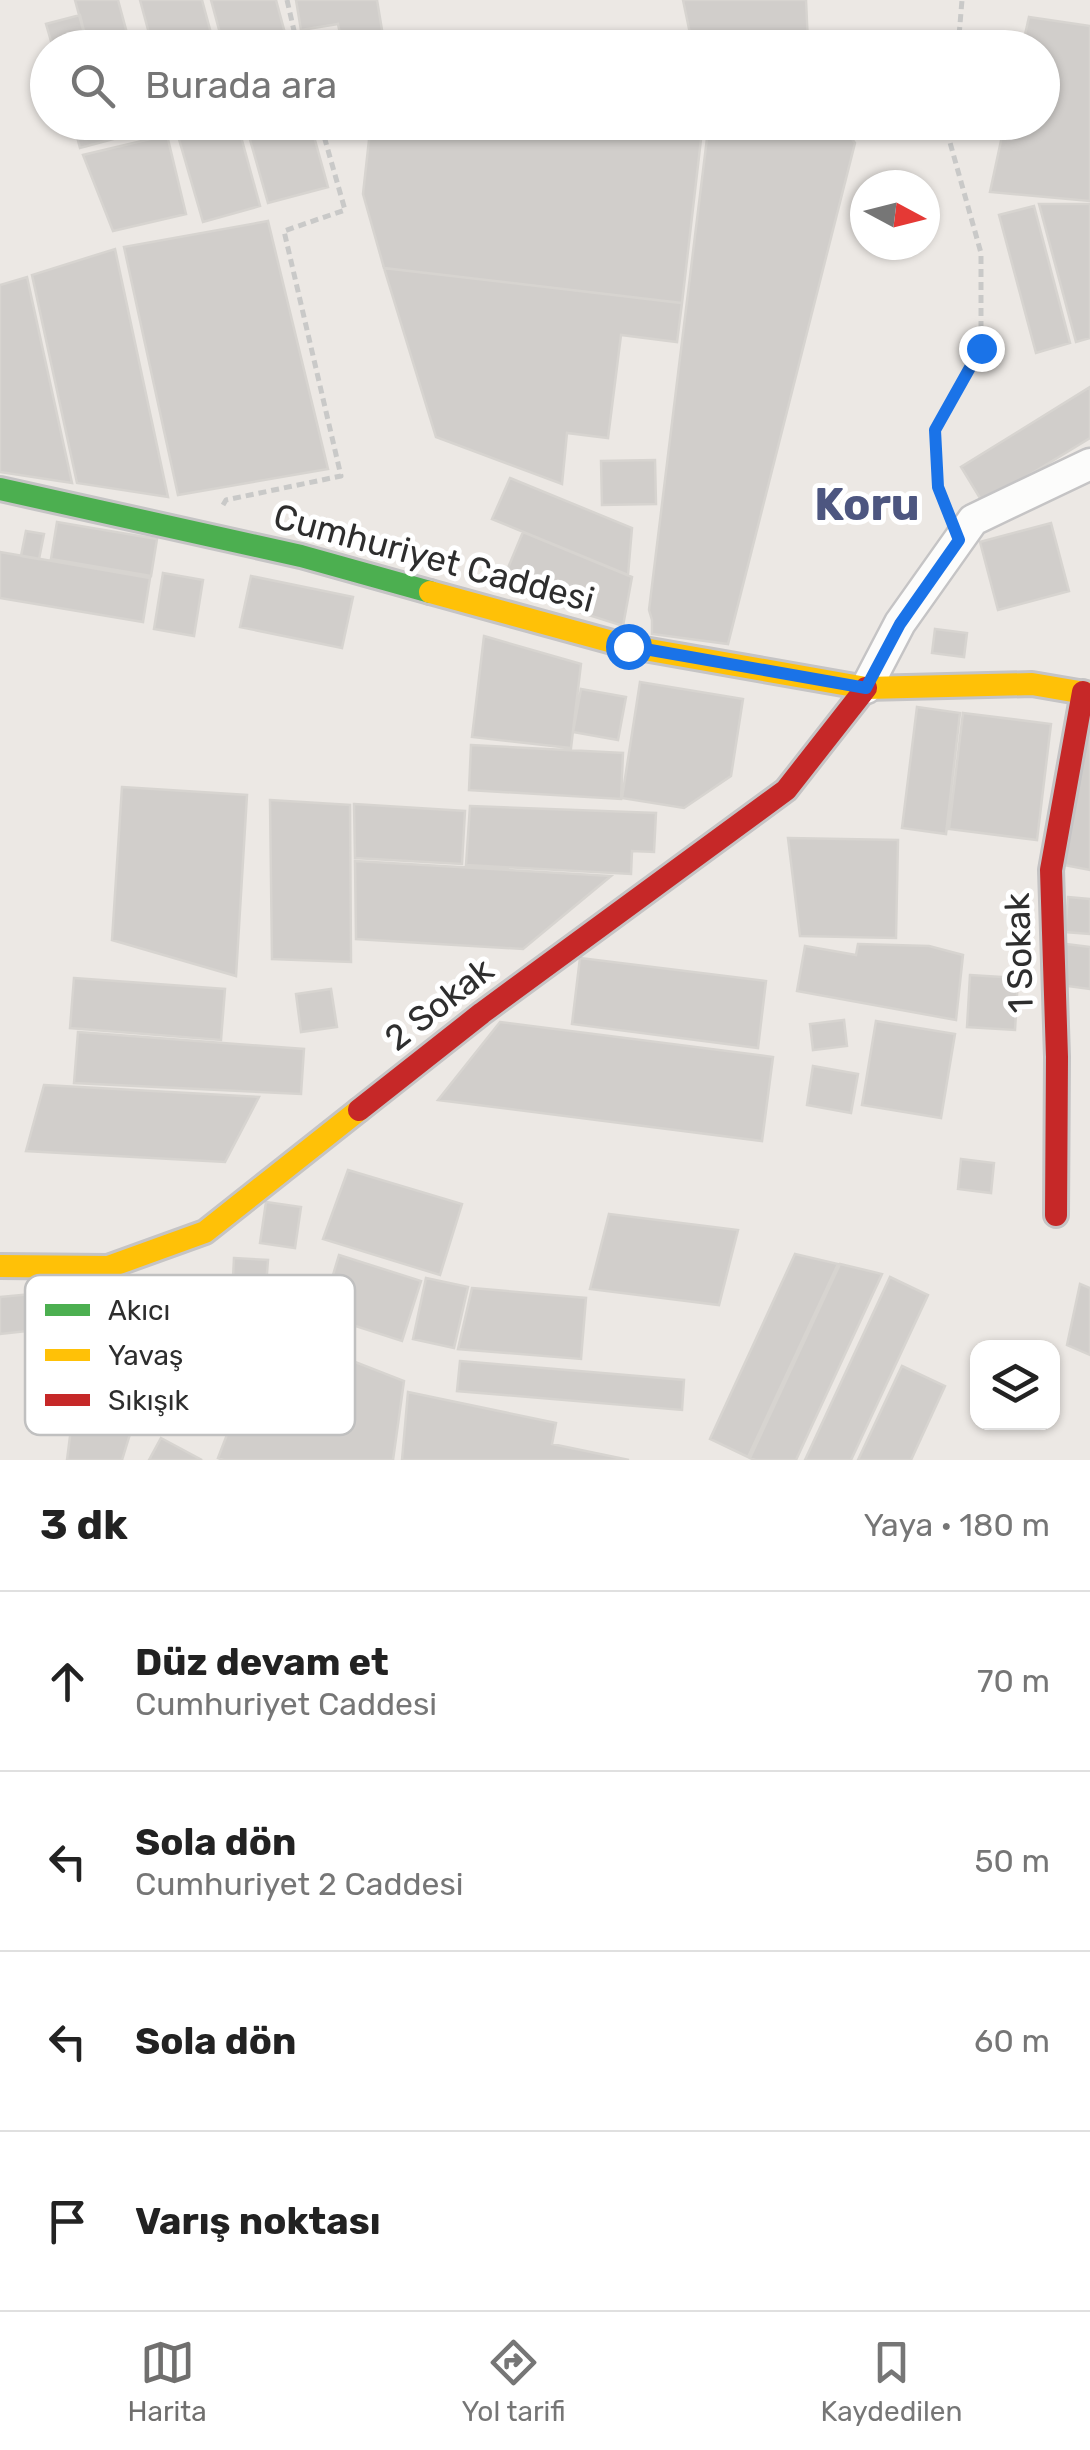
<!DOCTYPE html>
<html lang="tr">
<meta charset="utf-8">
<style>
body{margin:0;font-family:Rubik,sans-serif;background:#f2f2f2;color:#222}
.controls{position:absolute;right:30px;bottom:30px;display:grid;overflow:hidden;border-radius:20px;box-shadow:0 2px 8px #0004}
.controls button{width:90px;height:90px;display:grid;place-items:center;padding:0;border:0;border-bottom:2px solid #e0e0e0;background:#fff;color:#222;font:50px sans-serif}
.compass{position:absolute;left:850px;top:170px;width:90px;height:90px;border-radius:50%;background:#fff;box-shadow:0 2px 8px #0004;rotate:97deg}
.stop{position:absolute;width:30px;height:30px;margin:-22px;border:8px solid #1a73e8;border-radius:50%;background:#fff}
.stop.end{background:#1a73e8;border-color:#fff;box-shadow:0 2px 10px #0008}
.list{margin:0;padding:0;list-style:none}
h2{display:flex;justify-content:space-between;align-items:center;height:130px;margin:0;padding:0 40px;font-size:42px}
h2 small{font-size:32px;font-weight:400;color:#767676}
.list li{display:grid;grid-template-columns:65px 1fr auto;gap:30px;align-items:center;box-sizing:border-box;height:180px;padding:0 40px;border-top:2px solid #e0e0e0}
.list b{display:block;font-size:38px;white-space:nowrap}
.list p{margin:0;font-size:32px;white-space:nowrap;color:#767676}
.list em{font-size:32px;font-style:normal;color:#767676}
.icon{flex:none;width:55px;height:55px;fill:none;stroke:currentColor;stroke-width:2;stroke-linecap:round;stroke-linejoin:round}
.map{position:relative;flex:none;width:1090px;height:1460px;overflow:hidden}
.search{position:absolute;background:#fff;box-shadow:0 2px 8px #0004;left:30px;right:30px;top:30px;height:110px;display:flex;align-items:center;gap:25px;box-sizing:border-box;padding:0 35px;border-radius:55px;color:#767676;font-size:38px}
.sheet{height:850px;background:#fff}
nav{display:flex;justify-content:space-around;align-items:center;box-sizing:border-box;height:140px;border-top:2px solid #e0e0e0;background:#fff;font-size:28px;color:#767676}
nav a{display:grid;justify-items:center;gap:5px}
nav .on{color:#706f6e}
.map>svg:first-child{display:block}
.building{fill:#d1cecb;stroke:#d7d4d0;stroke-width:2.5}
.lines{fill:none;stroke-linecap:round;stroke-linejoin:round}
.street-casing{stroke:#c5c4c5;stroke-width:35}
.fast-casing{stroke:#c5c4c5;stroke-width:28}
.slow-casing{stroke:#c5c4c5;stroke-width:28}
.jam-casing{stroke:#c5c4c5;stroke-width:28}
.path{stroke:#c9c9c8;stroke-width:5;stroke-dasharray:8 5;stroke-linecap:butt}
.street{stroke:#fcfcfb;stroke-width:30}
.fast{stroke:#4caf50;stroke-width:22}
.slow{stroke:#ffc107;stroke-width:22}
.jam{stroke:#c62828;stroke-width:22}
.route{stroke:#1a73e8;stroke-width:12}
.labels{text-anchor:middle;stroke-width:10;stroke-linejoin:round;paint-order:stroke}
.street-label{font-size:35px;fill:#2e2e2e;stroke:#fff}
.district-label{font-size:45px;font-weight:bold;fill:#4d5680;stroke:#fff}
.key{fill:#fff;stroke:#c0c0c0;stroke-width:2.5}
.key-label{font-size:28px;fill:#2e2e2e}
</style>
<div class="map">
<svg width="1090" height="1460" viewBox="0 0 1090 1460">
<rect width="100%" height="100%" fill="#ece8e4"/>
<path class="building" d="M75,0H118L131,48H88Z
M140,0H202L215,48H153Z
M211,0H276L289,48H224Z
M296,0H377L385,48H343L338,24L301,30Z
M683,0H806L808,44L693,48Z
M80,15L88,48H53L46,24Z
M1029,17L1090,26V201L990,192L1005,122H1042V48H1022Z
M73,122H109L113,139L80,148Z
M109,122H152L153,127L113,139Z
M174,122H237L260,206L203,222Z
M245,122H310L328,187L268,203Z
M371,122H703L682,303L384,268L363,194Z
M709,122H840L855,143L728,644L652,634V620L649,610Z
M167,135L186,214L113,231L83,155Z
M1039,204H1090V338L1076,342Z
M1034,206L1070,343L1036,353L999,215Z
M268,221L328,469L178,495L124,247Z
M115,249L168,497L77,483L32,275Z
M384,268L682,303L677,342L621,335L608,438L567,433L562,484L436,437Z
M27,277L72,483L0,472V285Z
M1090,387V438L983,503L961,467Z
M655,460L656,504L602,505L601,461Z
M510,478L632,528L628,575L492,519Z
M57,522L157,539L151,576L51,559Z
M1051,523L1069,591L998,610L980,542Z
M26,531L44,534L39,559L21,556Z
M523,532L632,577L623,626L500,587Z
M0,552L150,578L143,622L0,598Z
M163,573L203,580L194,636L154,629Z
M251,576L353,597L342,648L240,627Z
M935,629L967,633L964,657L932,653Z
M484,636L581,664L571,748L472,737Z
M640,682L743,699L731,776L684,808L622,798Z
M581,689L626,697L618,740L573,732Z
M917,707L960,713L946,834L902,828Z
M963,713L1051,724L1037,840L949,829Z
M1090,728V870L1054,863Z
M471,745L623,753L621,799L469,790Z
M122,787L247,795L236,976L112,940Z
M270,800L350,805L351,962L272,959Z
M354,804L465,811L462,864L355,858Z
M470,806L656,813L654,852L632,851L631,874L466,865Z
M788,838L898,840L896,938L800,936Z
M355,861L611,876L523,949L356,939Z
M1068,897L1090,899V934L1065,932Z
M858,944L929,946L963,955L956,1020L797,991L805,946L856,955Z
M1066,944L1090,947V989L1060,985Z
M580,958L766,981L758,1048L572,1024Z
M970,975L1018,978L1015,1030L967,1027Z
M74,978L225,989L221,1040L70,1028Z
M331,989L337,1027L301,1032L296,994Z
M844,1020L847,1046L813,1050L810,1024Z
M876,1021L955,1034L941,1118L862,1105Z
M500,1022L773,1057L762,1141L438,1100Z
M78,1032L304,1049L301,1094L74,1083Z
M813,1066L858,1074L851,1113L807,1105Z
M44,1085L259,1097L225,1162L26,1151Z
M961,1159L994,1163L991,1193L958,1189Z
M348,1170L462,1204L440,1275L323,1239Z
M266,1202L301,1207L295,1248L260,1243Z
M609,1214L738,1230L719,1305L590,1289Z
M795,1254L838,1264L748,1457L710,1439Z
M339,1255L421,1281L402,1341L321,1315Z
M234,1258L268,1260L265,1299L232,1298Z
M840,1264L882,1274L796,1460H755L750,1458Z
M890,1277L928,1295L851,1460H805Z
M426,1278L468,1287L454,1348L413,1339Z
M1080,1284L1090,1288V1355L1067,1345Z
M472,1288L586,1298L581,1359L458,1349Z
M42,1293L46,1329L0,1334V1297Z
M268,1328L404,1381L393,1460H223L218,1458Z
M460,1361L684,1380L682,1410L457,1391Z
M902,1366L945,1386L911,1460H858Z
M408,1392L556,1423L552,1444L629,1460H402Z
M73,1413L134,1421L122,1460H67Z
M161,1438L202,1460H149Z"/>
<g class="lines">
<g class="street-casing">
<path id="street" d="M866,688L900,623L973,520L1090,464"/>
</g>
<g class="fast-casing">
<path id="fast" d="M0,489L301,556L430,592"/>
</g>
<g class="slow-casing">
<path id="slow" d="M430,592L627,646L866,688L1032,684L1090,694
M0,1266L108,1267L205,1232L359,1110"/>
</g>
<g class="jam-casing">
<path id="jam" d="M359,1110L482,1013L786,790L866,688
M1056,1215L1057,1057L1051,870L1083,692"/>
</g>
<path class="path" d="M287,0L298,48
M958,48L962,0
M223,505L226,500L341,476L284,231L345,210L320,122
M947,510L938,487L935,430L981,349V253L949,139L951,122"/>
<use href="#street" class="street"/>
<use href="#fast" class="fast"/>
<use href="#slow" class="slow"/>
<use href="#jam" class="jam"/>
</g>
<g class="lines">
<path class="route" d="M628,646L866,688L900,624L959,540L938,487L935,430L981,348"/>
</g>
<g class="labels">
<g class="street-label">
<text transform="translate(434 558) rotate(15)" y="12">Cumhuriyet Caddesi</text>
<text transform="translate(1019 953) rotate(-92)" y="12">1 Sokak</text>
<text transform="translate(439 1004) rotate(-38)" y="12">2 Sokak</text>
</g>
<g class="district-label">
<text x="867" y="520">Koru</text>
</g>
</g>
<rect x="25" y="1275" width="330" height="160" rx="15" class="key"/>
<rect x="45" y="1304" width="45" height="12" fill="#4caf50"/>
<rect x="45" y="1349" width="45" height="12" fill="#ffc107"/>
<rect x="45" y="1394" width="45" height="12" fill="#c62828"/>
<g class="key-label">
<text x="108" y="1320">Akıcı</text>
<text x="108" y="1365">Yavaş</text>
<text x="108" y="1410">Sıkışık</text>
</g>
</svg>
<div class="controls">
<button><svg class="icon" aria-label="layers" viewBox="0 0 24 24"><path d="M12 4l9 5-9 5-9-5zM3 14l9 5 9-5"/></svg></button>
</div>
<svg class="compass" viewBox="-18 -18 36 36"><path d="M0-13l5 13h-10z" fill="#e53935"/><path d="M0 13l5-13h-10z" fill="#767676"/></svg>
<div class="stop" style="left:628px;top:646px"></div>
<div class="stop end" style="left:981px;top:348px"></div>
<div class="search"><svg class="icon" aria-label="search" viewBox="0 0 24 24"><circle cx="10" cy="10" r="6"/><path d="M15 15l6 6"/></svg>Burada ara</div>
</div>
<section class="sheet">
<h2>3 dk<small>Yaya · 180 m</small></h2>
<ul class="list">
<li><svg class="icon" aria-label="ahead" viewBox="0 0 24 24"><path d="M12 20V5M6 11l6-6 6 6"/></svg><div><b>Düz devam et</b><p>Cumhuriyet Caddesi</p></div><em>70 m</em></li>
<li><svg class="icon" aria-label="left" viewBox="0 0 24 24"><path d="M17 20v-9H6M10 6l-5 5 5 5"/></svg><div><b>Sola dön</b><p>Cumhuriyet 2 Caddesi</p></div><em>50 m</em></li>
<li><svg class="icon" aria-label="left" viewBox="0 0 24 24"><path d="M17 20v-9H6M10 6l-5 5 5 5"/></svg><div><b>Sola dön</b></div><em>60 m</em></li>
<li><svg class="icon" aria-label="arrive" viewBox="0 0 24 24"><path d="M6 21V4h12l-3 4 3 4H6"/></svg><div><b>Varış noktası</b></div></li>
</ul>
</section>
<nav>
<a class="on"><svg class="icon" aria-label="map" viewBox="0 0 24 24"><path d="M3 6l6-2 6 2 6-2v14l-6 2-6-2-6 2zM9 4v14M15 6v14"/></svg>Harita</a>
<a><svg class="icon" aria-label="directions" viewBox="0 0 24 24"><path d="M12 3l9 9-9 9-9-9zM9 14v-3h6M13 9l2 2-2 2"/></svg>Yol tarifi</a>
<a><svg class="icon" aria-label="saved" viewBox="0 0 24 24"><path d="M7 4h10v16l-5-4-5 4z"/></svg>Kaydedilen</a>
</nav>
